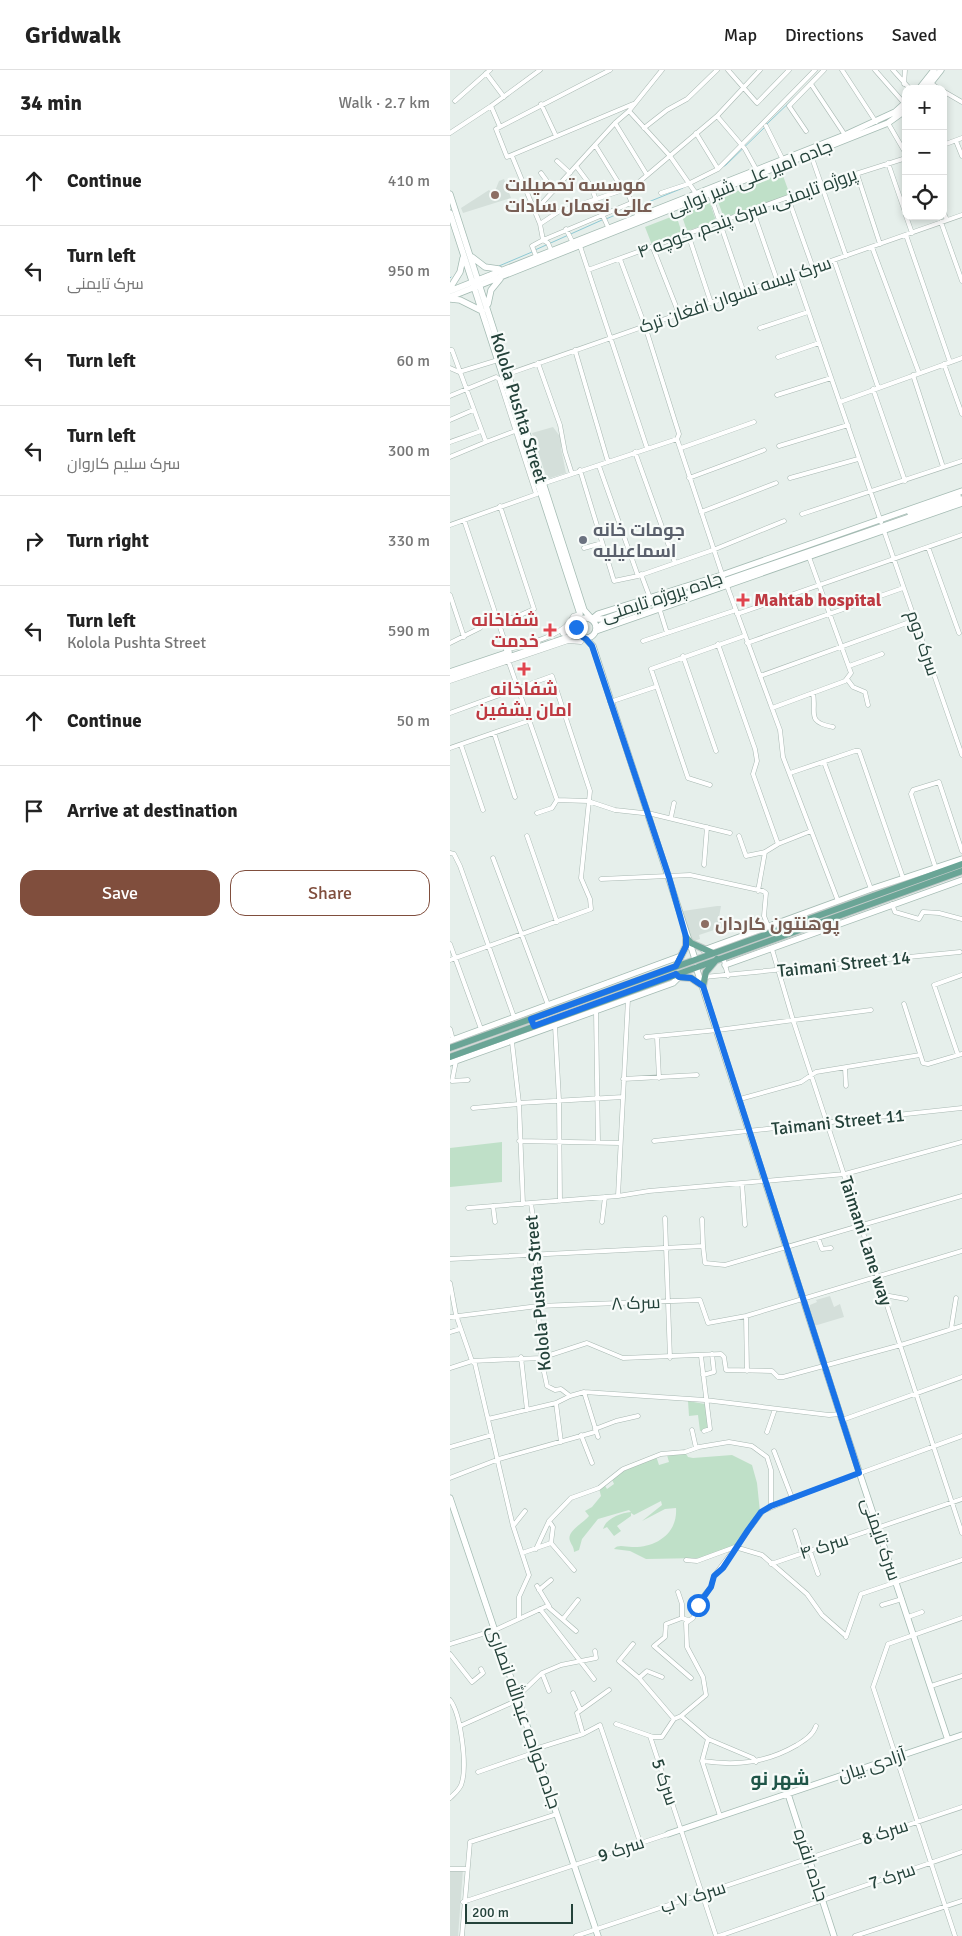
<!DOCTYPE html>
<meta charset="utf-8">
<style>
body{margin:0;font-family:Signika,Cairo,sans-serif;background:#f6f6f6;color:#222}
.controls{position:absolute;right:15px;top:15px;display:grid;overflow:hidden;border-radius:10px;box-shadow:0 2px 8px #0003}
.controls button{width:45px;height:45px;display:grid;place-items:center;padding:0;border:0;border-bottom:1px solid #e0e0e0;background:#fff;color:#222;font:25px sans-serif}
.scale{position:absolute;left:15px;bottom:12px;width:108px;box-sizing:border-box;padding-left:5px;border:2px solid #24423a;border-top:0;font-size:14px;line-height:18px;white-space:nowrap;color:#24423a;-webkit-text-stroke:4px #f7fbf9;paint-order:stroke}
.stop{position:absolute;width:15px;height:15px;margin:-11px;border:4px solid #1a73e8;border-radius:50%;background:#fff}
.stop.end{background:#1a73e8;border-color:#fff;box-shadow:0 1px 5px #0008}
.list{margin:0;padding:0;list-style:none}
h2{display:flex;justify-content:space-between;align-items:center;height:65px;margin:0;padding:0 20px;font-size:21px}
h2 small{font-size:16px;font-weight:400;color:#767676}
.list li{display:grid;grid-template-columns:32px 1fr auto;gap:15px;align-items:center;box-sizing:border-box;height:90px;padding:0 20px;border-top:1px solid #e0e0e0}
.list b{display:block;font-size:19px;white-space:nowrap}
.list p{margin:0;font-size:16px;white-space:nowrap;color:#767676}
.list em{font-size:16px;font-style:normal;color:#767676}
.actions{display:flex;gap:10px;padding:15px 20px}
.actions a{flex:1;padding:11px 0;border:1px solid #804e3d;border-radius:15px;text-align:center;font-size:18px;color:#804e3d}
.actions .main{background:#804e3d;color:#fff}
.icon{flex:none;width:28px;height:28px;fill:none;stroke:currentColor;stroke-width:2;stroke-linecap:round;stroke-linejoin:round}
.map{position:relative;flex:none;width:512px;height:1866px;overflow:hidden}
header{display:flex;align-items:center;gap:30px;box-sizing:border-box;height:70px;padding:0 25px;background:#fff;border-bottom:1px solid #e0e0e0}
header strong{font-size:24px}
nav{display:flex;gap:28px;margin-inline-start:auto;font-size:18px}
main{display:flex}
aside{flex:1;background:#fff}
.map>svg:first-child{display:block}
.built{fill:#d4dfda}
.green{fill:#bfe0c8}
.lines{fill:none;stroke-linecap:round;stroke-linejoin:round}
.stream{stroke:#8ec9d4;stroke-width:1}
.street-casing{stroke:#a8b8b2;stroke-width:5}
.secondary-casing{stroke:#a4bbb3;stroke-width:7}
.primary-casing{stroke:#c2cac8;stroke-width:8}
.street{stroke:#fff;stroke-width:4}
.secondary{stroke:#fff;stroke-width:5.5}
.primary{stroke:#6aa596;stroke-width:6}
.route{stroke:#1a73e8;stroke-width:6}
.education-dot{fill:#8d6e63;stroke:#f7fbf9;stroke-width:2}
.worship-dot{fill:#6b7280;stroke:#f7fbf9;stroke-width:2}
.health-dot{fill:#e0444e;stroke:#f7fbf9;stroke-width:2}
.labels{text-anchor:middle;stroke-width:4.5;stroke-linejoin:round;paint-order:stroke}
.street-label{font-size:18px;fill:#24423a;stroke:#f7fbf9}
.education-label{font-size:18px;font-weight:bold;fill:#785e54;stroke:#f7fbf9;text-anchor:start}
.worship-label{font-size:18px;font-weight:bold;fill:#5b616d;stroke:#f7fbf9;text-anchor:start}
.health-label{font-size:18px;font-weight:bold;fill:#be3a42;stroke:#f7fbf9;text-anchor:start}
.neighbourhood-label{font-size:19px;font-weight:bold;fill:#1f5548;stroke:#f7fbf9}
</style>
<header>
<strong>Gridwalk</strong>
<nav><a>Map</a><a>Directions</a><a>Saved</a></nav>
</header>
<main>
<aside>
<h2>34 min<small>Walk · 2.7 km</small></h2>
<ul class="list">
<li><svg class="icon" aria-label="ahead" viewBox="0 0 24 24"><path d="M12 20V5M6 11l6-6 6 6"/></svg><div><b>Continue</b></div><em>410 m</em></li>
<li><svg class="icon" aria-label="left" viewBox="0 0 24 24"><path d="M17 20v-9H6M10 6l-5 5 5 5"/></svg><div><b>Turn left</b><p>سرک تایمنی</p></div><em>950 m</em></li>
<li><svg class="icon" aria-label="left" viewBox="0 0 24 24"><path d="M17 20v-9H6M10 6l-5 5 5 5"/></svg><div><b>Turn left</b></div><em>60 m</em></li>
<li><svg class="icon" aria-label="left" viewBox="0 0 24 24"><path d="M17 20v-9H6M10 6l-5 5 5 5"/></svg><div><b>Turn left</b><p>سرک سلیم کاروان</p></div><em>300 m</em></li>
<li><svg class="icon" aria-label="right" viewBox="0 0 24 24"><path d="M7 20v-9h11M14 6l5 5-5 5"/></svg><div><b>Turn right</b></div><em>330 m</em></li>
<li><svg class="icon" aria-label="left" viewBox="0 0 24 24"><path d="M17 20v-9H6M10 6l-5 5 5 5"/></svg><div><b>Turn left</b><p>Kolola Pushta Street</p></div><em>590 m</em></li>
<li><svg class="icon" aria-label="ahead" viewBox="0 0 24 24"><path d="M12 20V5M6 11l6-6 6 6"/></svg><div><b>Continue</b></div><em>50 m</em></li>
<li><svg class="icon" aria-label="arrive" viewBox="0 0 24 24"><path d="M6 21V4h12l-3 4 3 4H6"/></svg><div><b>Arrive at destination</b></div></li>
</ul>
<div class="actions"><a class="main">Save</a><a>Share</a></div>
</aside>
<div class="map">
<svg width="512" height="1866" viewBox="0 0 512 1866">
<rect width="100%" height="100%" fill="#e6efeb"/>
<path class="built" d="M54,109L61,128L13,143L11,138L39,120L41,122L45,121L49,111Z
M103,357L112,369L111,378L116,403L97,409L82,363Z
M267,836H271L269,847L273,857L249,865L250,869L244,871L240,867L233,841Z
M380,1226L384,1237L390,1234L394,1247L364,1256L359,1239L360,1235L367,1232L366,1230Z
M13,1799L8,1866H0V1800Z"/>
<path class="green" d="M332,103L340,125L274,148L267,129Z
M260,133L266,151L237,161L231,143Z
M226,145L232,163L202,175L195,157Z
M52,1072V1112L0,1117V1078Z
M238,1331L255,1334L259,1359L250,1361L248,1345L239,1346Z
M235,1382L238,1387L243,1388L282,1385L302,1395L307,1413L310,1442L284,1476L250,1488L196,1489L180,1481L164,1479C168,1474 175,1477 182,1477C205,1478 228,1464 226,1438L215,1439L192,1451L212,1435L211,1431L184,1445L181,1443V1446L167,1456L171,1461L164,1466L157,1457L153,1459C156,1448 171,1443 181,1442L179,1440L148,1449L132,1469L129,1480L124,1482C124,1477 122,1476 120,1471C116,1461 134,1453 139,1446L135,1441L142,1437L151,1426L149,1418L154,1414L157,1419L164,1414L161,1407L206,1386L209,1395L219,1392L217,1385Z"/>
<g class="lines">
<path class="stream" d="M317,54L348,24
M253,109L276,95L315,57
M186,137L233,118
M156,149L182,138
M85,180L152,150
M49,196L82,182
M0,208L1,207"/>
<g class="street-casing">
<path id="street" d="M160,0L46,59L57,87L183,34
M278,0L307,33L339,0
M392,0L426,52
M425,0L454,33
M443,0L460,19
M36,3L54,27
M481,13L489,19
M361,14L395,65
M454,14L455,0
M493,21L512,32
M5,31L40,0
M91,34L106,66
M41,36L50,57
M179,41L220,86L245,122
M267,46L295,79L306,99
M165,53L197,105
M438,53L456,84
M316,56L333,90
M194,58L217,40L237,29L267,0
M356,61L339,36L374,0
M0,63L41,36L90,0
M246,63L268,99
M506,71L512,86
M145,75L173,120
M493,75L512,68
M361,85L396,186
M62,86L90,154L93,170L98,173L101,180
M107,91L120,103
M438,93L456,145
M126,96L141,116L146,130
M91,103L104,121
M407,104L430,174
M176,119L187,145
M211,123L238,114L268,99L365,0
M260,124L294,223
M338,128L363,198
M303,141L327,210
M493,141L497,150
M84,142L165,53L179,41L212,0
M153,146L158,157
M456,146L462,163
M491,152L512,211
M90,154L108,142L176,119L189,112L267,46L310,0
M116,159L122,171
M238,164L261,233
M456,165L500,292
M130,176L197,378
M422,177L469,303
M203,178L229,244
M86,186L82,176L93,170L181,133
M170,189L195,256L229,364L227,369L273,507
M384,190L428,317
M138,200L371,115L456,88
M345,203L431,452
M310,258L358,242
M0,280H2L36,372L65,361
M125,280L158,392
M328,287L369,273
M88,293L110,355L115,382L122,404
M494,294L512,344
M0,298L9,302L48,290
M58,304L512,145
M463,305L493,397
M423,319L455,411
M327,325L381,308
M0,326L46,307L49,309L86,424
M390,332L512,288
M0,350L23,340
M0,372L31,361
M329,376L398,355
M231,378L304,352
M185,382L225,493
M0,387L36,372
M149,396L188,506
M130,400L164,511L188,506L263,480L334,451
M239,408L314,380
M340,408L408,389
M92,414L227,369
M251,442L326,413
M352,444L512,391
M14,450L58,581
M0,455L87,424
M433,458L512,685
M478,477L509,563
M134,478L152,473
M191,504L200,528
M276,513L330,660L333,687L388,831
M0,525L14,567
M208,534L217,563
M287,544L512,465
M48,550L66,547L84,539L50,436
M193,571L286,540
M0,573L30,558
M297,573L453,518
M268,574L305,679L307,691L303,704L328,774
M56,580C76,574 116,566 123,546L130,544
M233,586L266,681
M57,587L107,730L102,738L87,743
M399,596L432,584
M310,606L465,550
M397,609L403,617L415,622L418,635
M0,611L118,571L131,572L132,568
M363,623C367,642 355,652 383,657
M160,632L205,617
M322,638L395,611L401,603L359,487
M0,643L102,606L140,721L131,808L140,829L141,839L0,890
M44,663L65,727
M11,675L33,740
M0,678L78,651
M374,692L421,819
M340,703L405,681H409L453,808
M260,715L238,708L201,599L294,566
M107,730L138,731L165,740L202,744L280,763
M221,747L224,733
M77,766L107,852
M289,766L296,786L315,782
M0,783L4,784L10,796L64,947
M43,788L98,935
M254,795L257,757
M485,796L461,724L463,720L489,712L512,781
M151,809L240,805L313,821L316,823L314,846L318,856
M308,821L315,782L328,774L361,761
M442,834L445,842L469,849L473,842L489,843L512,849
M0,874L31,959
M322,879L343,950L512,1463
M273,887L278,906
M254,907L510,882
M454,934L473,993L478,994L512,984
M146,941L148,1073
M105,956L109,1030L110,1131
M0,959L3,970
M196,967L268,960L421,940
M207,967L209,1008
M62,972L69,1033L73,1134
M508,985L484,915L512,905
M6,991L2,1011L18,1010
M395,998L396,1016
M173,1009L247,1005
M290,1029L351,1012L366,1002L470,985
M69,1033L173,1027
M23,1038L69,1034
M69,1071L170,1073
M204,1071L512,1038
M292,1113L295,1155
M168,1126L178,929
M81,1133L87,1177L85,1186L91,1288L97,1316L105,1320L111,1319L120,1326
M43,1136L45,1152
M18,1138L168,1126L199,1121L395,1104L512,1072
M215,1148L220,1288
M252,1149L253,1176
M152,1152L155,1127
M368,1168L372,1179L381,1178
M0,1189L253,1176L255,1193L275,1195L512,1126
M0,1213L6,1245L22,1291L25,1294L63,1456L79,1505L69,1527V1549
M434,1225L456,1229
M296,1246L297,1301
M0,1247L88,1236L250,1230L258,1253L296,1246L512,1181
M501,1259L506,1228
M0,1262L10,1259
M251,1286L260,1359L254,1361
M71,1287L77,1340
M0,1298L22,1291L91,1288L137,1273L173,1288L271,1284L274,1287L276,1300L322,1301L328,1307H333L451,1275L512,1256
M253,1305L264,1302L262,1284
M134,1322L148,1367
M106,1333L111,1372
M38,1349L106,1333L120,1326L134,1322L255,1330L379,1345L390,1344
M392,1350L512,1307
M145,1359L166,1351L188,1346
M242,1360L246,1378
M317,1362L325,1339
M131,1365L142,1393
M0,1377L42,1365
M324,1381L342,1428
M0,1408L49,1389L145,1362
M99,1451L103,1457L101,1473
M63,1456L75,1441
M345,1461L352,1483
M101,1473L124,1500
M86,1479L99,1451L121,1428L149,1418L173,1399L211,1384L235,1382L249,1377L279,1372L302,1376L317,1387L321,1400V1436
M360,1481L368,1504
M72,1483L101,1473
M236,1490L247,1491L285,1477L312,1485L357,1524L372,1545L396,1566
M321,1494L512,1429
M87,1516L99,1536
M89,1520L101,1510
M228,1522L232,1534V1548
M432,1535L452,1529
M90,1539L144,1609
M458,1547L472,1542
M113,1549L128,1530
M238,1550L232,1548L216,1554L215,1567L204,1576L241,1608
M396,1567L411,1524L512,1490
M0,1574L45,1560L97,1536L126,1561
M183,1574L169,1591L189,1608L224,1649
M0,1584L22,1612L33,1603L31,1599
M92,1603L99,1621
M189,1608L197,1601L212,1607
M481,1616L512,1606
M123,1623L130,1639
M67,1627L92,1603L111,1595L146,1588L145,1581
M0,1630C11,1644 17,1695 12,1712C11,1719 5,1723 0,1728
M231,1646L258,1669L303,1688L306,1692
M166,1654L203,1667H212L224,1649L231,1646L256,1625L253,1607L237,1577L236,1553L243,1548L249,1531L261,1517L264,1506L313,1441L358,1422L512,1366
M10,1656L68,1630
M133,1664L127,1643L159,1620
M200,1666L266,1866
M85,1679L133,1664L150,1655L190,1772
M252,1691L258,1669
M28,1702L86,1682
M270,1746L252,1691C287,1696 316,1693 347,1675C355,1670 363,1665 366,1656
M0,1799H16
M13,1832L218,1764
M12,1866L20,1772L107,1744
M126,1866L512,1737
M269,1866L512,1782
M405,1866L512,1831
M505,1866L423,1617L438,1574L512,1548"/>
</g>
<g class="secondary-casing">
<path id="secondary" d="M469,19L484,0
M476,19L491,0
M0,124L134,540L142,549
M0,143L130,544L128,551
M22,187L35,197L49,199
M0,218L10,202L13,188
M0,221L395,65L445,42L456,32
M0,227L438,53L456,40
M0,229L10,230L32,241
M38,234L41,220L50,209
M460,443L508,426
M219,530L512,429
M126 558a10 10 0 1 1 20 0a10 10 0 1 1-20 0Z
M142,549L148,544L272,505L512,421
M142,549H154L231,522
M146,561L151,555L160,551
M146,561L512,433
M113,563L125,557
M136,569L143,576L245,889
M0,602L59,582
M0,607L127,564
M254,880L421,819L512,789
M275,895L512,810
M246,897L390,1344L498,1670
M0,971L231,886
M0,993L223,913L229,907
M0,1428L148,1866
M338,1724L384,1866
M218,1764L512,1665"/>
</g>
<g class="primary-casing">
<path id="primary" d="M236,867L241,873L263,883
M226,896L236,876V867
M226,904L229,907L241,908L253,916
M253,916L256,902L267,889
M0,978L512,794
M0,987L512,801"/>
</g>
<use href="#street" class="street"/>
<use href="#secondary" class="secondary"/>
<use href="#primary" class="primary"/>
</g>
<g class="lines">
<path class="route" d="M126,557L127,564L136,569L142,576L219,807L236,867V876L226,896L81,949L84,956L226,904L229,907L241,908L253,916L409,1403L321,1436L311,1442L298,1460L273,1498L264,1506L261,1517L248,1535"/>
</g>
<g class="education-dot">
<circle cx="45" cy="125" r="5"/>
<circle cx="255" cy="854" r="5"/>
</g>
<circle class="worship-dot" cx="133" cy="470" r="5"/>
<g class="health-dot">
<path d="M290.5 522.5h5v5h5v5h-5v5h-5v-5h-5v-5h5z"/>
<path d="M97.5 552.5h5v5h5v5h-5v5h-5v-5h-5v-5h5z"/>
<path d="M71.5 591.5h5v5h5v5h-5v5h-5v-5h-5v-5h5z"/>
</g>
<g class="labels">
<g class="street-label">
<text transform="translate(300 108) rotate(-22)" y="6">جاده امیر علی شیر نوایی</text>
<text transform="translate(297 143) rotate(-20)" y="6">پروژه تایمنی، سرک پنجم، کوچه ۴</text>
<text transform="translate(285 225) rotate(-19)" y="6">سرک لیسه نسوان افغان‌ ترک</text>
<text transform="translate(69 338) rotate(73)" y="6">Kolola Pushta Street</text>
<text transform="translate(212 527) rotate(-18)" y="6">جاده پروژه تایمنی</text>
<text transform="translate(473 573) rotate(71)" y="6">سرک دوم</text>
<text transform="translate(394 894) rotate(-6)" y="6">Taimani Street 14</text>
<text transform="translate(388 1052) rotate(-6)" y="6">Taimani Street 11</text>
<text transform="translate(416 1171) rotate(72)" y="6">Taimani Lane way</text>
<text transform="translate(88 1223) rotate(-95)" y="6">Kolola Pushta Street</text>
<text transform="translate(186 1233) rotate(-2)" y="6">سرک ۸</text>
<text transform="translate(431 1469) rotate(71)" y="6">سرک تایمنی</text>
<text transform="translate(374 1476) rotate(-18)" y="6">سرک ۴</text>
<text transform="translate(74 1647) rotate(71)" y="6">جاده خواجه عبدالله انصاری</text>
<text transform="translate(422 1695) rotate(-18)" y="6">آزادی بیان</text>
<text transform="translate(215 1712) rotate(71)" y="6">سرک 5</text>
<text transform="translate(435 1762) rotate(-18)" y="6">سرک 8</text>
<text transform="translate(171 1779) rotate(-18)" y="6">سرک 9</text>
<text transform="translate(361 1795) rotate(72)" y="6">جاده انقره</text>
<text transform="translate(442 1806) rotate(-19)" y="6">سرک 7</text>
<text transform="translate(243 1827) rotate(-18)" y="6">سرک ۷ ب</text>
</g>
<g class="education-label">
<text x="55" y="121">موسسه تحصیلات<tspan x="55" dy="21">عالی نعمان سادات</tspan></text>
<text x="265" y="860">پوهنتون کاردان</text>
</g>
<g class="worship-label">
<text x="143" y="466">جومات خانه<tspan x="143" dy="21">اسماعيليه</tspan></text>
</g>
<g class="health-label">
<text x="304" y="536">Mahtab hospital</text>
<text x="89" y="556" text-anchor="end">شفاخانه<tspan x="89" dy="21">خدمت</tspan></text>
<text x="74" y="625" text-anchor="middle">شفاخانه<tspan x="74" dy="21">امان یشفین</tspan></text>
</g>
<g class="neighbourhood-label">
<text x="330" y="1715">شهر نو</text>
</g>
</g>
</svg>
<div class="controls">
<button>+</button>
<button>−</button>
<button><svg class="icon" aria-label="locate" viewBox="0 0 24 24"><circle cx="12" cy="12" r="6"/><path d="M12 2v4M12 18v4M2 12h4M18 12h4"/></svg></button>
</div>
<div class="scale">200 m</div>
<div class="stop" style="left:248px;top:1535px"></div>
<div class="stop end" style="left:126px;top:557px"></div>
</div>
</main>
